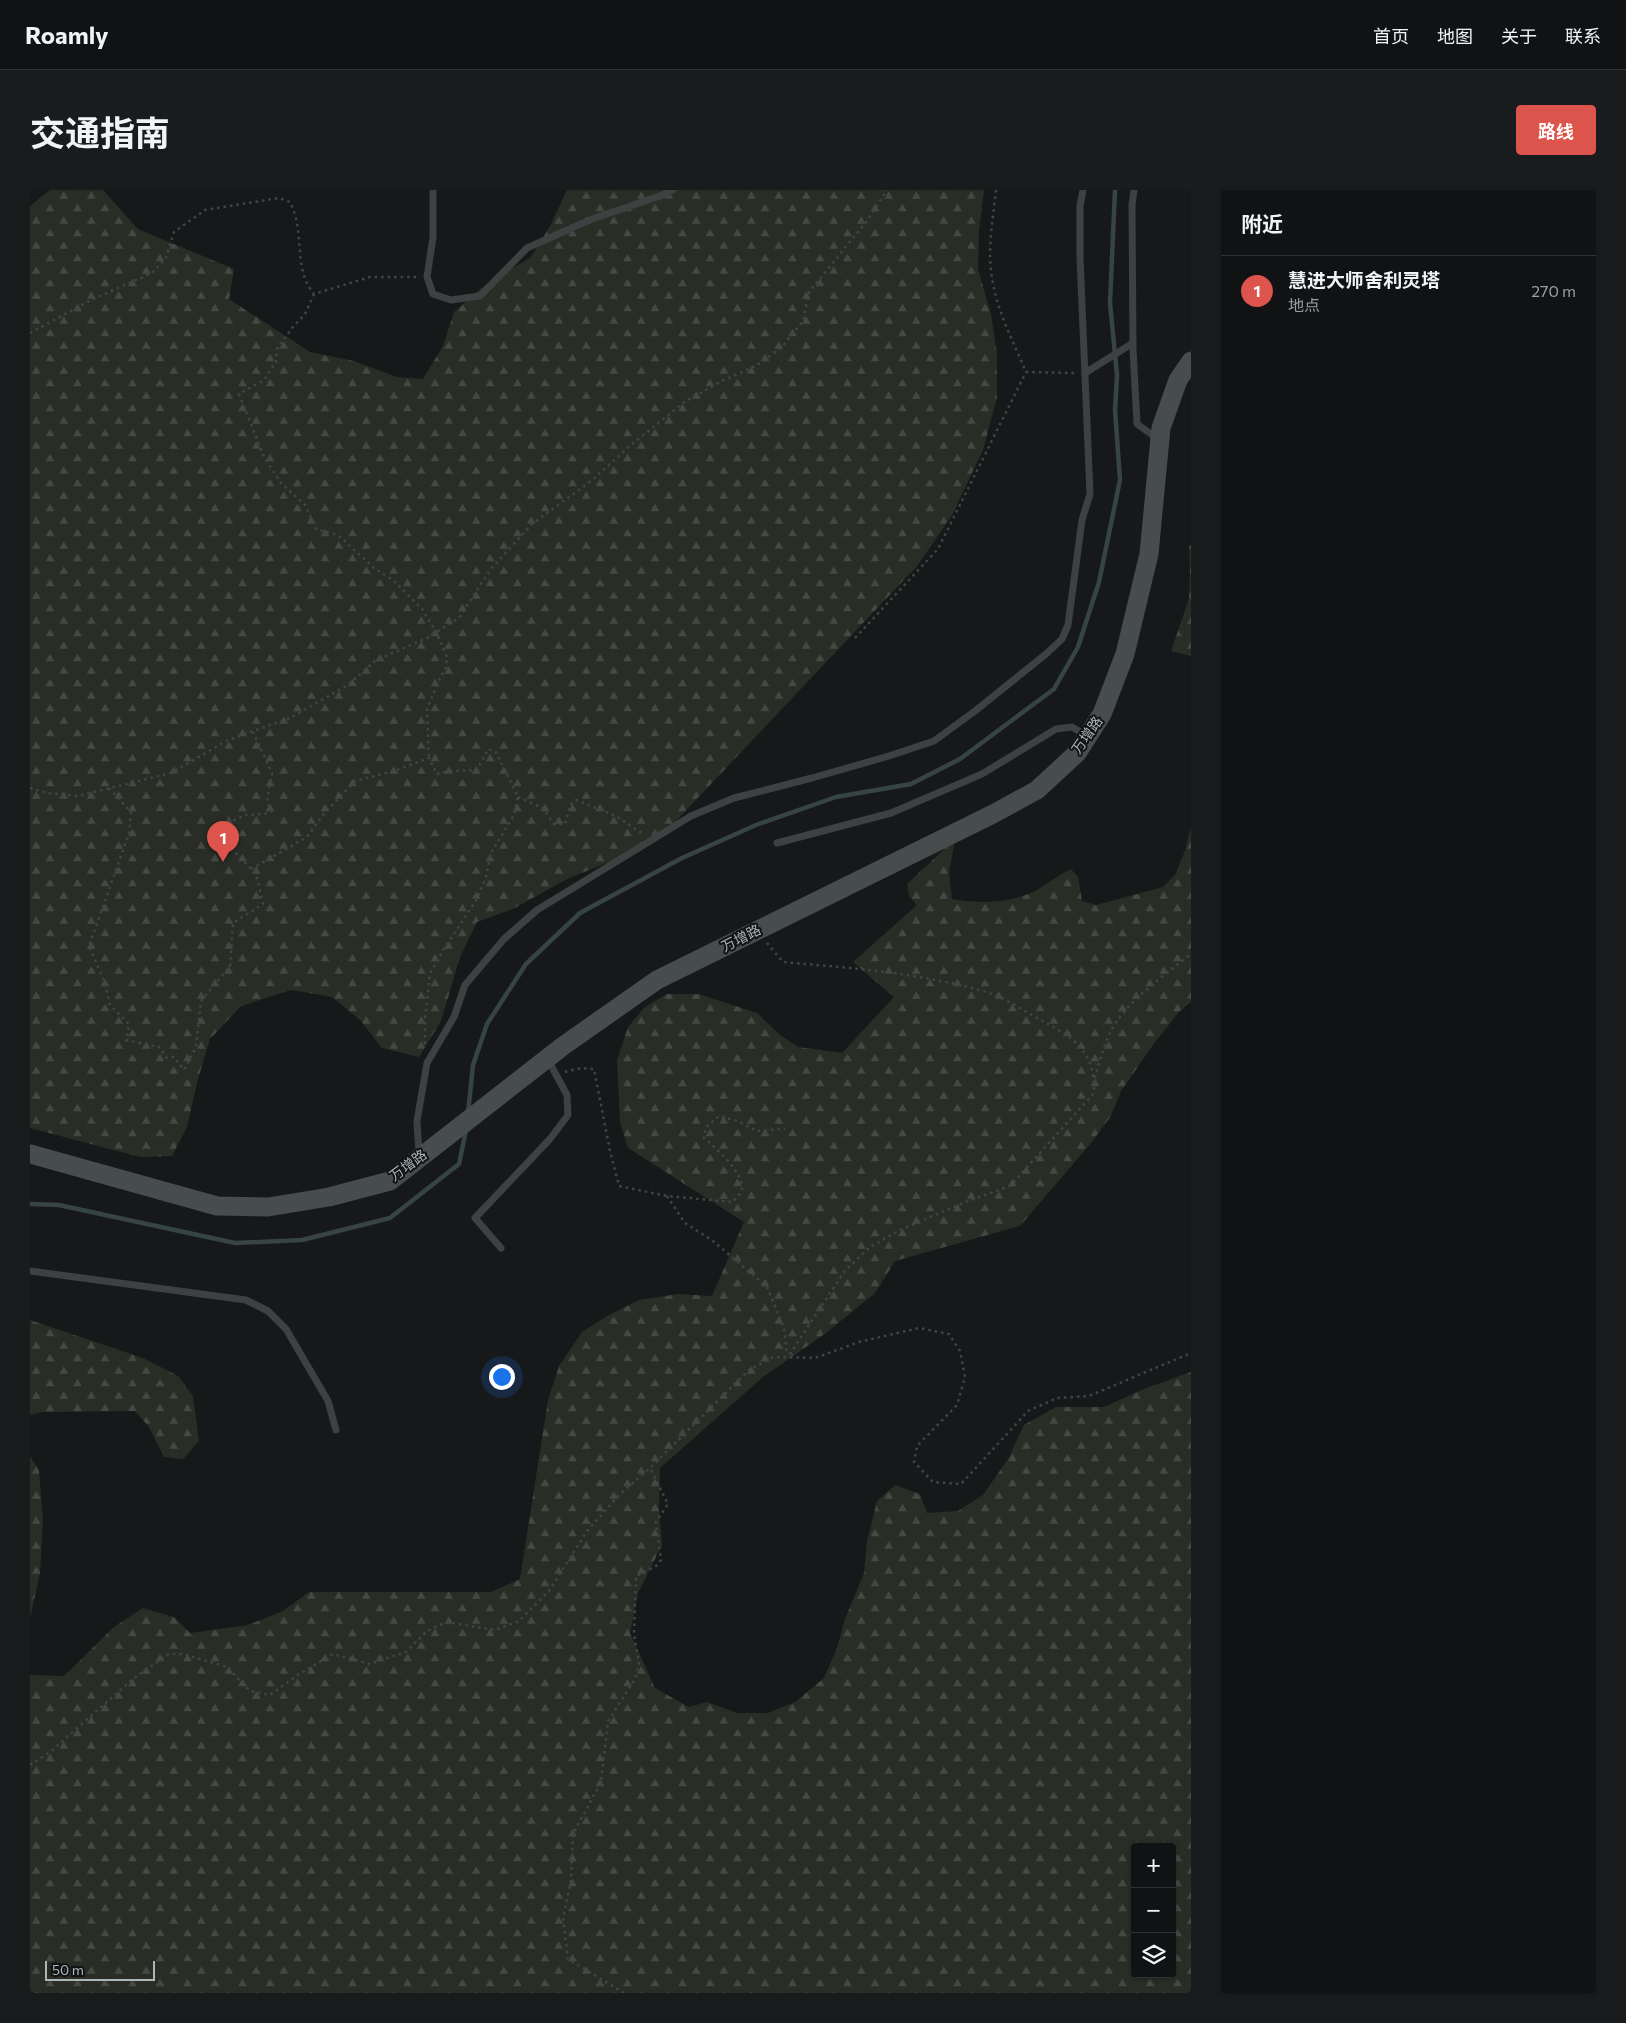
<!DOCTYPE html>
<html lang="zh">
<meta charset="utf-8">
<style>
body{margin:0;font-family:Commissioner,"Noto Sans SC",sans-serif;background:#1a1b1c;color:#f1f3f6}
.controls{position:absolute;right:15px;bottom:15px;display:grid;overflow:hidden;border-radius:5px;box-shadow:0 1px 4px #0004}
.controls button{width:45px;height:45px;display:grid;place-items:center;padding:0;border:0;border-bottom:1px solid #303233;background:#111213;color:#f1f3f6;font:25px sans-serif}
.scale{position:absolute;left:15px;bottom:12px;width:110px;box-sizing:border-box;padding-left:5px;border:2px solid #abb6b7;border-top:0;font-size:14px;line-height:18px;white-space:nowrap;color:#abb6b7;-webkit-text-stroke:4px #121314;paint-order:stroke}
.you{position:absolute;left:471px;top:1186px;width:18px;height:18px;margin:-12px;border:4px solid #fff;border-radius:50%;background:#1a73e8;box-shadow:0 0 0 8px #1a73e833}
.badge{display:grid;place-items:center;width:32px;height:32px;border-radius:50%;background:#dc544c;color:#fff;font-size:16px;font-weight:700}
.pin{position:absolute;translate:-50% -41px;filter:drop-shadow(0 1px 2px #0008)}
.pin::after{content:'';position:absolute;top:26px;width:18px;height:15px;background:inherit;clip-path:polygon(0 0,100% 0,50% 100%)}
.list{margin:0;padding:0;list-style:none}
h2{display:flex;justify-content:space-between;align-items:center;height:65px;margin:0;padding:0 20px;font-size:21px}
h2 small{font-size:16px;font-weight:400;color:#9c9ea0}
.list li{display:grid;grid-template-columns:32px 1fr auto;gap:15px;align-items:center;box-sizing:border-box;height:70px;padding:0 20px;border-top:1px solid #303233}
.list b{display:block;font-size:19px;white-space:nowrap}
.list p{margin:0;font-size:16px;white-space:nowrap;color:#9c9ea0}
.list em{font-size:16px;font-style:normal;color:#9c9ea0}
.icon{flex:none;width:28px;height:28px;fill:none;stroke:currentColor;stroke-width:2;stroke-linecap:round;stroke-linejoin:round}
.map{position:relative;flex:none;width:1161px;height:1803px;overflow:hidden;border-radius:5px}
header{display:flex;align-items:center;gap:30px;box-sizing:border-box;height:70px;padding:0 25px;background:#111213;border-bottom:1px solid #303233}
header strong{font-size:24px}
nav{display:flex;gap:28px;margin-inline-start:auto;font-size:18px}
.intro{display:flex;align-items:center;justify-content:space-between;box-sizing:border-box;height:120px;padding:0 30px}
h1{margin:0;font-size:35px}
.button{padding:12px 22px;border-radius:5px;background:#dc544c;color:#fff;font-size:18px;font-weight:700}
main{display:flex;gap:30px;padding:0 30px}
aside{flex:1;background:#111213;border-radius:5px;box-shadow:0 1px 4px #0004}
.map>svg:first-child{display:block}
.forest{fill:url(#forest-firs);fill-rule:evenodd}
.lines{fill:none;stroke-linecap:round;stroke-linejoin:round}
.stream{stroke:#364442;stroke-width:4.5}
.path{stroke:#414546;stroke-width:2.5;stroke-dasharray:2.5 4;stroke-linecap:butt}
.lane{stroke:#3e4142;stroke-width:7}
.secondary{stroke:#474c4d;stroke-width:19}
.labels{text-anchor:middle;stroke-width:4;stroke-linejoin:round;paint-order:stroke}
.street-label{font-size:14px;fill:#abb6b7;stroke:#121314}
</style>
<header>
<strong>Roamly</strong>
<nav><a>首页</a><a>地图</a><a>关于</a><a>联系</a></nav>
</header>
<div class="intro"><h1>交通指南</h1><a class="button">路线</a></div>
<main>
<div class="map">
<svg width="1161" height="1803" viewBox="0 0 1161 1803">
<defs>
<pattern id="forest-firs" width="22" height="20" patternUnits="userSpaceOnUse" patternTransform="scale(1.25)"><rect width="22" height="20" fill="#292d26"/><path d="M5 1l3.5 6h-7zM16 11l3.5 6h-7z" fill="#454943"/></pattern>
</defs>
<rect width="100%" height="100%" fill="#171819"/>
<path class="forest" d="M20,0H73L108,39L204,79L199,109L280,162L324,171L367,187L393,189L413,156L424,122L455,95L501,67L520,36L537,0H954L949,42L948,79L961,124L967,164V207L953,260L922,325L888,375L646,631L589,668L537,689L483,719L447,732L430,767L411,831L389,867L352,858L330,830L302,807L261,800L211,816L180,849L168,889L157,937L142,966L110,967L0,938V16Z
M1161,355V466L1141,461L1159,409L1160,380L1159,357Z
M1161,637V812L1150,821L1125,852L1091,901L1081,926L1061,953L990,1036L865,1071L845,1103L796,1143L733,1187L630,1278L629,1319L632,1355L608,1403L600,1443L625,1498L659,1517L677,1512L707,1523H738L765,1512L794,1488L807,1458L815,1429L834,1383L837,1351L847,1311L865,1295L890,1304L897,1323L928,1321L953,1305L978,1269L994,1235L1026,1217H1074L1114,1199L1161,1182V1803H0V1485L34,1486L84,1437L113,1418L144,1427L160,1443L218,1435L253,1421L279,1402H461L490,1389L518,1210L529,1176L552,1142L579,1125L609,1110L648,1104L682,1106L714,1032L598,958L590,932L587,870L598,837L615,817L637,804H669L727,823L750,845L768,857L812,863L864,807L823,772L887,715L879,706L877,694L925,649L919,682L922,709C948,714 981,713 1005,701C1018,694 1026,686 1041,679L1048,687L1052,711L1066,715L1133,697L1145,685L1155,661ZM1105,1657H1142V1784H1105Z
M0,1130L113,1168L148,1186L163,1206L169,1251L153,1269L134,1267L119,1237L105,1221L13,1222L0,1225Z
M0,1266L9,1280L13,1330L10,1383L0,1428Z"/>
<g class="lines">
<path class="stream" d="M438,923L443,875L457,834L496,774L550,723L652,668L726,635L806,607L881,594L930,569L1024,499L1048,457L1069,392L1090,290L1085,220L1087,185L1080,113L1085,0
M0,1014L29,1015L205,1053L272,1050L360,1028L429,974L436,940"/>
<path class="path" d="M966,0C963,29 957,59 962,88C967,121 983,151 996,182L1044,183
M284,104L275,124L262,138L247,159L246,172L234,190L209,204L234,267L251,293L275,315L286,339L308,345L344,378L364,391L392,419L406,442L417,467L416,478L408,492L397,520L399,568
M0,143L61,110L122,83L136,68L144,42L175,20L249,8L260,12C276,43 262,78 284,104L340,87H388
M825,448L908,359L996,182
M0,598L17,603L48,606L141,583L198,550L260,528L318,495L345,471L399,447L429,428L460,380L502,334L561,291L601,255L653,213L688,193L727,175L751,158L773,131L779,102L837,31L857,0
M79,598L101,622L99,643L59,756L75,793L80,815L99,834L96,850L129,857L137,868L144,867L154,880L166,857L171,811L200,776L203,733L233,714L226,684L199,656L197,642L203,631L215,625L235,624L242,621L237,611L242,583L223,542
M488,607L513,618L524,634H535L541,614L546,610L586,626L613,644
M221,679L277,647L292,626L325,591L367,580L399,568L407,584L420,581L447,580L458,559L466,562L488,607L484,625L461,663L456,687L447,709L412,762L400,784L395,829V856
M737,753L753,772C821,778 891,783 956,802C973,807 991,819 1007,828C1041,846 1066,860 1064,903L980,996L933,1013L870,1040L840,1057L814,1082L758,1167
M535,882L551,878L564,879L580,961L589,996L637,1006L703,1012C706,1008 711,1004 712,999C714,983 686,958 674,948L676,937L689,926L708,931L727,941L755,939
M1065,888C1071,867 1076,844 1090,827C1110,802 1137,783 1161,764
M637,1006L655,1033L683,1051L737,1097L754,1138L757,1165
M0,1575L20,1562L104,1488L139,1464H153L197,1477L220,1501L240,1505L266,1486L303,1464L339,1474L376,1462L397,1441L416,1432L465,1440L489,1431L519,1401L557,1341L590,1304L620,1278L719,1180L743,1167L785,1168L829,1152L889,1138L919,1144L930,1161L935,1187L927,1215L887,1256L884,1272L903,1292L931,1294L998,1221L1027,1208L1059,1206L1161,1163
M594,1803L538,1769L533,1728L541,1691L543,1644L571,1592L578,1531L605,1489L609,1473L604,1444L606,1386L626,1376L631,1370L626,1332L638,1314L620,1278"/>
<path class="lane" d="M403,0V47L397,87L403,104L421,110L450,106L497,58L562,29L630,6L643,0
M1104,0L1102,15L1103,159L1107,234L1128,249
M1055,183L1103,153
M747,653L861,623L952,584L1026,539L1042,537L1057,546
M389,964L387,931L397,873L424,827L435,795L474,749L507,720L661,626L704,608L782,588L859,566L904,551L945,521L1016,464L1032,449L1038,435L1052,330L1060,304L1050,68V16L1053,0
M471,1058L445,1028L520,949L538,925L537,905L517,868
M0,1081L216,1110L238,1121L256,1139L298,1211L306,1240"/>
<path class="secondary" d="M0,964L187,1016L238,1017L299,1007L360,991L533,856L627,790L963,624L1007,600L1047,563L1072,524L1095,464L1119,364L1131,238L1148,190L1161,171"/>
</g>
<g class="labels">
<g class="street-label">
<text transform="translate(1057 545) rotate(-55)" y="5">万增路</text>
<text transform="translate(711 748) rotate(-27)" y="5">万增路</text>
<text transform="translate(378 975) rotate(-36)" y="5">万增路</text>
</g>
</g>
</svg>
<div class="controls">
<button>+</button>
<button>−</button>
<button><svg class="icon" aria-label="layers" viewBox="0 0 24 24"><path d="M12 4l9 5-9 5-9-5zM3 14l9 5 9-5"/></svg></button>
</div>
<div class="scale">50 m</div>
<div class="you"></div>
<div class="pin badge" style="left:193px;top:672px">1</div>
</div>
<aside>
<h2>附近<small></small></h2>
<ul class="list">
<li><span class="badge">1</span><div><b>慧进大师舍利灵塔</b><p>地点</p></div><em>270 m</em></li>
</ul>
</aside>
</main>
